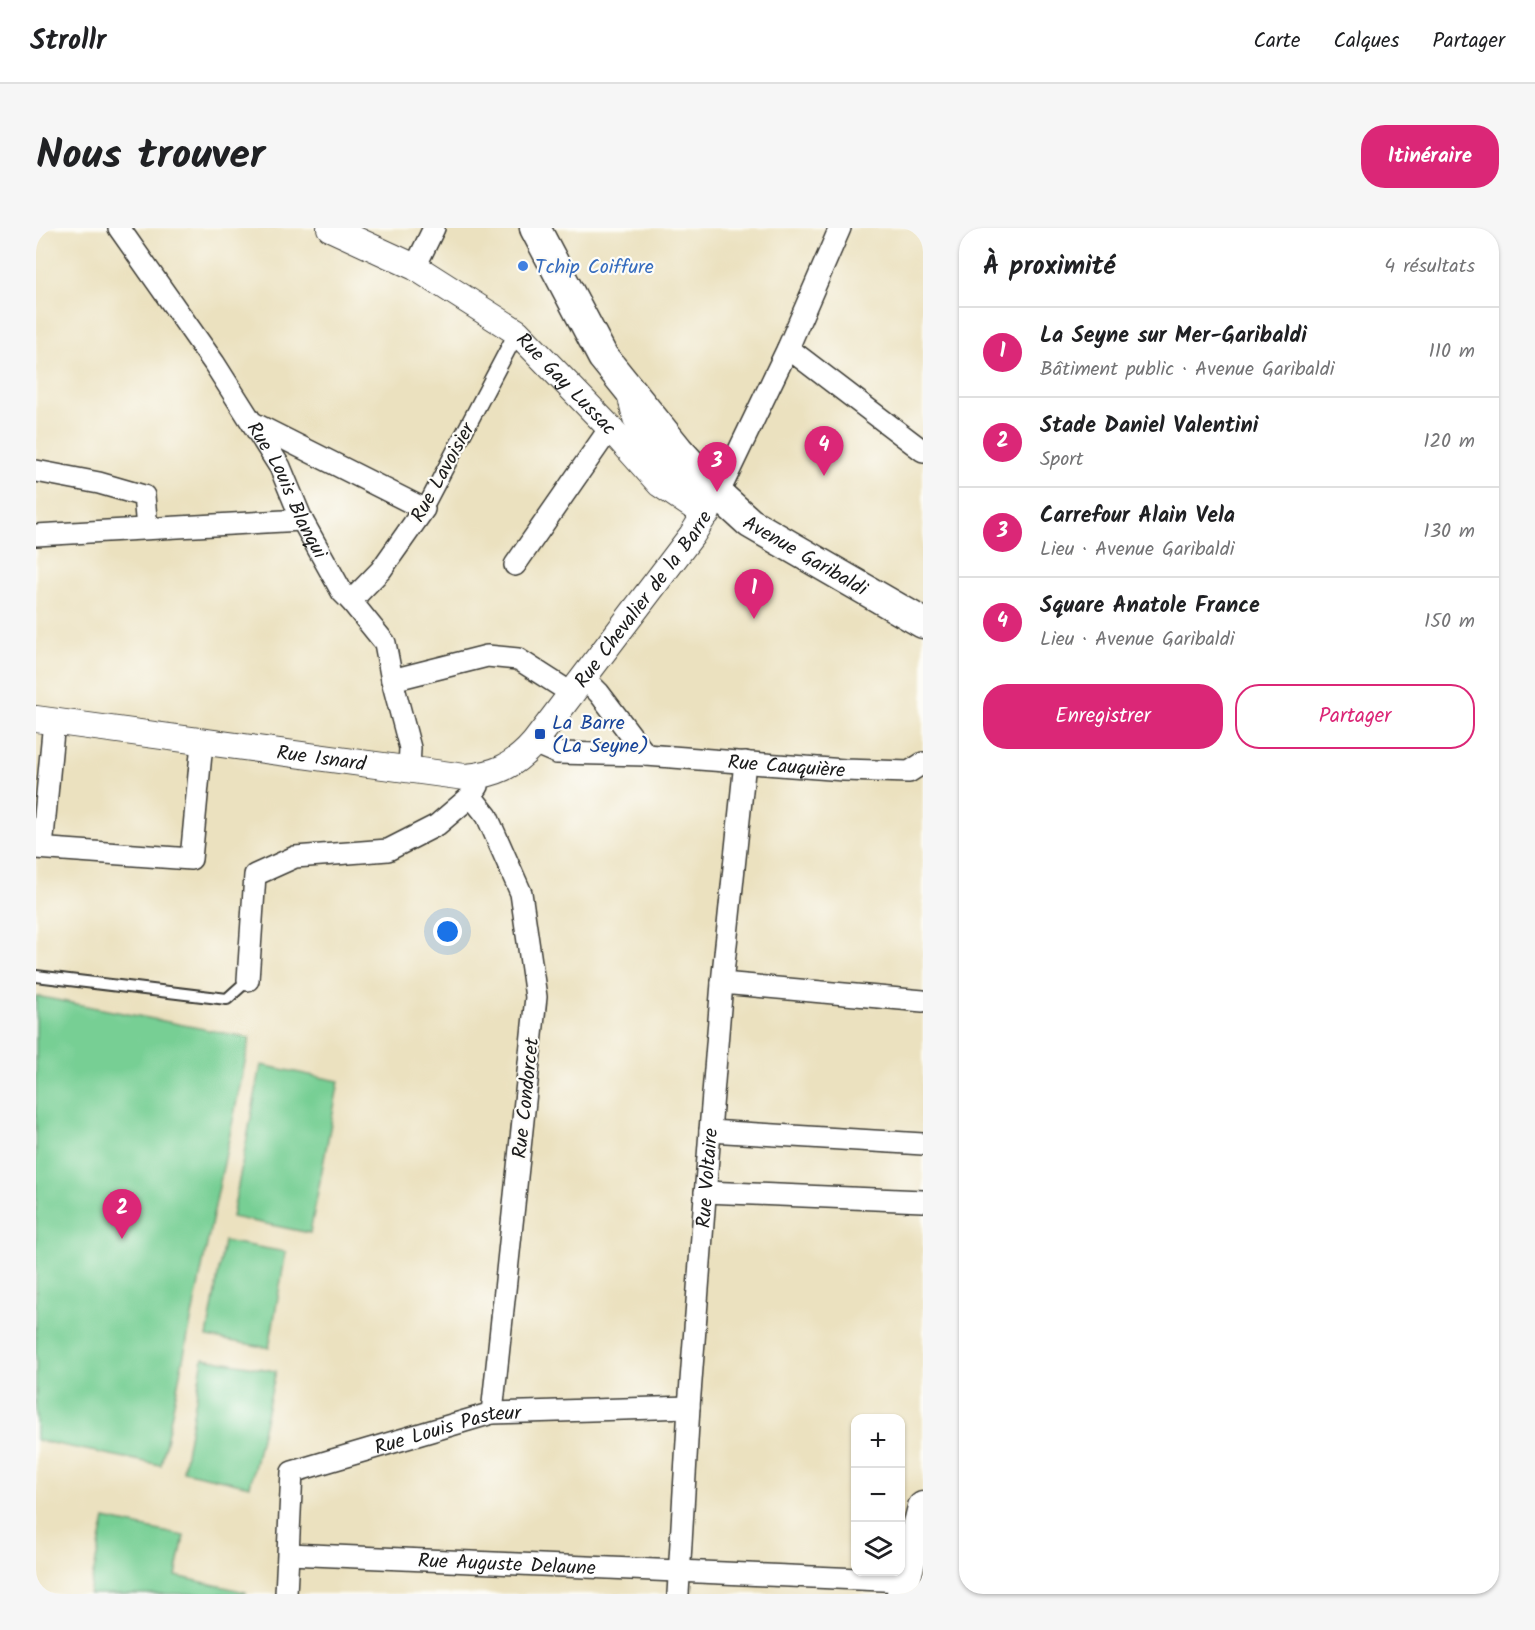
<!DOCTYPE html>
<html lang="fr">
<meta charset="utf-8">
<style>
body{margin:0;font-family:Kalam,sans-serif;background:#f6f6f6;color:#202124}
.controls{position:absolute;right:18px;bottom:18px;display:grid;overflow:hidden;border-radius:12px;box-shadow:0 2px 4px #0004}
.controls button{width:54px;height:54px;display:grid;place-items:center;padding:0;border:0;border-bottom:2px solid #e0e0e0;background:#fff;color:#202124;font:30px sans-serif}
.you{position:absolute;left:412px;top:704px;width:21px;height:21px;margin:-15px;border:4px solid #fff;border-radius:50%;background:#1a73e8;box-shadow:0 0 0 9px #1a73e833}
.badge{display:grid;place-items:center;width:39px;height:39px;border-radius:50%;background:#db2777;color:#fff;font-size:20px;font-weight:700}
.pin{position:absolute;translate:-50% -50px;filter:drop-shadow(0 2px 3px #0008)}
.pin::after{content:'';position:absolute;top:32px;width:21px;height:18px;background:inherit;clip-path:polygon(0 0,100% 0,50% 100%)}
.list{margin:0;padding:0;list-style:none}
h2{display:flex;justify-content:space-between;align-items:center;height:78px;margin:0;padding:0 24px;font-size:26px}
h2 small{font-size:20px;font-weight:400;color:#757577}
.list li{display:grid;grid-template-columns:39px 1fr auto;gap:18px;align-items:center;box-sizing:border-box;height:90px;padding:0 24px;border-top:2px solid #e0e0e0}
.list b{display:block;font-size:22px;white-space:nowrap}
.list p{margin:0;font-size:20px;white-space:nowrap;color:#757577}
.list em{font-size:20px;font-style:normal;color:#757577}
.actions{display:flex;gap:12px;padding:18px 24px}
.actions a{flex:1;padding:14px 0;border:2px solid #db2777;border-radius:24px;text-align:center;font-size:21px;color:#db2777}
.actions .main{background:#db2777;color:#fff}
.icon{flex:none;width:33px;height:33px;fill:none;stroke:currentColor;stroke-width:2;stroke-linecap:round;stroke-linejoin:round}
.map{position:relative;flex:none;width:887px;height:1366px;overflow:hidden;border-radius:24px}
header{display:flex;align-items:center;gap:36px;box-sizing:border-box;height:84px;padding:0 30px;background:#fff;border-bottom:2px solid #e0e0e0}
header strong{font-size:28px}
nav{display:flex;gap:33px;margin-inline-start:auto;font-size:21px}
.intro{display:flex;align-items:center;justify-content:space-between;box-sizing:border-box;height:144px;padding:0 36px}
h1{margin:0;font-size:42px}
.button{padding:15px 27px;border-radius:24px;background:#db2777;color:#fff;font-size:21px;font-weight:700}
main{display:flex;gap:36px;padding:0 36px}
aside{flex:1;background:#fff;border-radius:24px;box-shadow:0 2px 4px #0004}
.map>svg:first-child{display:block}
.green{fill:#77cf94;stroke:#4a7658;stroke-width:1.5}
.lines{fill:none;stroke-linecap:round;stroke-linejoin:round}
.service-casing{stroke:#3b3a34;stroke-width:14}
.pedestrian-casing{stroke:#3b3a34;stroke-width:18}
.minor-casing{stroke:#3b3a34;stroke-width:24}
.tertiary-casing{stroke:#3b3a34;stroke-width:28}
.secondary-casing{stroke:#3b3a34;stroke-width:33}
.service{stroke:#fff;stroke-width:10}
.pedestrian{stroke:#fff;stroke-width:15}
.minor{stroke:#fff;stroke-width:21}
.tertiary{stroke:#fff;stroke-width:26}
.secondary{stroke:#fff;stroke-width:30}
.shop-dot{fill:#3f7fe0;stroke:#fdfcf7;stroke-width:2}
.transit-dot{fill:#1a4fb4;stroke:#fdfcf7;stroke-width:2}
.labels{text-anchor:middle;stroke-width:4.5;stroke-linejoin:round;paint-order:stroke}
.shop-label{font-size:20px;fill:#366cbe;stroke:#fdfcf7;text-anchor:start}
.street-label{font-size:20px;fill:#1c1c1c;stroke:#fdfcf7}
.transit-label{font-size:20px;fill:#164399;stroke:#fdfcf7;text-anchor:start}
</style>
<header>
<strong>Strollr</strong>
<nav><a>Carte</a><a>Calques</a><a>Partager</a></nav>
</header>
<div class="intro"><h1>Nous trouver</h1><a class="button">Itinéraire</a></div>
<main>
<div class="map">
<svg width="887" height="1366" viewBox="0 0 887 1366">
<rect width="100%" height="100%" fill="#fdfcf7"/>
<filter id="ink" filterUnits="userSpaceOnUse"><feTurbulence type="fractalNoise" baseFrequency=".0167" numOctaves="2"/><feDisplacementMap in="SourceGraphic" scale="12" xChannelSelector="R" yChannelSelector="G"/><feConvolveMatrix kernelMatrix="1 2 1 2 8 2 1 2 1" color-interpolation-filters="sRGB"/></filter>
<filter id="wash" filterUnits="userSpaceOnUse"><feTurbulence type="fractalNoise" baseFrequency=".008" numOctaves="4" result="noise"/><feDisplacementMap in="SourceGraphic" scale="24" xChannelSelector="R" yChannelSelector="G"/><feGaussianBlur stdDeviation="1.35" result="paint"/><feColorMatrix in="noise" values="0 0 0 0 0 0 0 0 0 0 0 0 0 0 0 0 0 1.4 0 .05"/><feComposite in="paint" operator="in"/></filter>
<g filter="url(#wash)">
<rect width="100%" height="100%" fill="#ebe1bf"/>
<path class="green" d="M0,768L214,810L125,1237L0,1212Z
M225,837L303,853L274,1005L196,989Z
M188,1013L250,1024L233,1120L171,1109Z
M167,1130L240,1143L214,1258L147,1243Z
M69,1291L148,1308L140,1348L210,1364V1366H53Z"/>
</g>
<g filter="url(#ink)">
<g class="lines">
<g class="service-casing">
<path id="service" d="M0,748L191,771L212,752"/>
</g>
<g class="pedestrian-casing">
<path id="pedestrian" d="M388,281L481,104"/>
</g>
<g class="minor-casing">
<g id="minor">
<path id="s1" d="M83,0L178,135L244,239L266,292L306,364L315,373L349,415L356,452L374,520L373,541"/>
<path d="M379,39L398,0"/>
<path d="M752,120L887,223"/>
<path d="M217,195L388,281L345,342L315,373"/>
<path d="M0,243L63,255L108,268L111,300"/>
<path d="M682,266L752,120L804,0"/>
<path d="M0,307L266,292"/>
<path d="M479,337L574,200"/>
<path d="M548,450L563,465L610,527"/>
<path d="M356,452L451,428L482,431L535,465"/>
<path id="s2" d="M498,515L521,525L610,527L808,542L873,544L887,535"/>
<path d="M435,568L451,588L485,665L500,769L456,1185"/>
<path d="M0,620L155,631L166,515"/>
<path d="M6,620L18,493"/>
<path d="M212,752L219,647L259,629L352,622L401,597L435,568L442,558"/>
<path d="M686,755L887,773"/>
<path d="M674,903L887,916"/>
<path d="M669,964L887,973"/>
<path id="s3" d="M253,1326L869,1353"/>
<path id="s4" d="M250,1366L256,1244L456,1185L653,1179"/>
<path id="s5" d="M642,1366L653,1179L674,903L686,755L709,534"/>
</g>
</g>
<g class="tertiary-casing">
<g id="tertiary">
<path id="s6" d="M294,0L379,39L481,104L574,200L624,256L661,281L671,285"/>
<path d="M595,169L600,190L608,204L665,274"/>
<path id="s7" d="M0,491L429,549C459,547 478,538 498,515L656,307L682,266"/>
</g>
</g>
<g class="secondary-casing">
<g id="secondary">
<path id="s8" d="M499,0L567,129L642,222L682,266L714,295L887,395"/>
<path d="M866,1366L887,1279"/>
</g>
</g>
<use href="#service" class="service"/>
<use href="#pedestrian" class="pedestrian"/>
<use href="#minor" class="minor"/>
<use href="#tertiary" class="tertiary"/>
<use href="#secondary" class="secondary"/>
</g>
</g>
<circle class="shop-dot" cx="487" cy="38" r="6"/>
<rect class="transit-dot" x="498" y="500" width="12" height="12" rx="3"/>
<g class="labels">
<g class="shop-label">
<text x="499" y="45">Tchip Coiffure</text>
</g>
<g class="street-label">
<text dy="7" stroke="none"><textPath href="#s6" startOffset="286">Rue Gay Lussac</textPath></text>
<text transform="translate(406 244) rotate(-61)" y="7">Rue Lavoisier</text>
<text dy="7" stroke="none"><textPath href="#s1" startOffset="312">Rue Louis Blanqui</textPath></text>
<text dy="7" stroke="none"><textPath href="#s8" startOffset="432">Avenue Garibaldi</textPath></text>
<text dy="7" stroke="none"><textPath href="#s7" startOffset="693">Rue Chevalier de la Barre</textPath></text>
<text dy="7" stroke="none"><textPath href="#s7" startOffset="288">Rue Isnard</textPath></text>
<text dy="7" stroke="none"><textPath href="#s2" startOffset="255">Rue Cauquière</textPath></text>
<text transform="translate(489 870) rotate(-84)" y="7">Rue Condorcet</text>
<text dy="7" stroke="none"><textPath href="#s5" startOffset="417">Rue Voltaire</textPath></text>
<text dy="7" stroke="none"><textPath href="#s4" startOffset="284">Rue Louis Pasteur</textPath></text>
<text dy="7" stroke="none"><textPath href="#s3" startOffset="218">Rue Auguste Delaune</textPath></text>
</g>
<g class="transit-label">
<text x="516" y="501">La Barre<tspan x="516" dy="23">(La Seyne)</tspan></text>
</g>
</g>
</svg>
<div class="controls">
<button>+</button>
<button>−</button>
<button><svg class="icon" aria-label="layers" viewBox="0 0 24 24"><path d="M12 4l9 5-9 5-9-5zM3 14l9 5 9-5"/></svg></button>
</div>
<div class="you"></div>
<div class="pin badge" style="left:718px;top:391px">1</div>
<div class="pin badge" style="left:86px;top:1011px">2</div>
<div class="pin badge" style="left:681px;top:264px">3</div>
<div class="pin badge" style="left:788px;top:248px">4</div>
</div>
<aside>
<h2>À proximité<small>4 résultats</small></h2>
<ul class="list">
<li><span class="badge">1</span><div><b>La Seyne sur Mer-Garibaldi</b><p>Bâtiment public · Avenue Garibaldi</p></div><em>110 m</em></li>
<li><span class="badge">2</span><div><b>Stade Daniel Valentini</b><p>Sport</p></div><em>120 m</em></li>
<li><span class="badge">3</span><div><b>Carrefour Alain Vela</b><p>Lieu · Avenue Garibaldi</p></div><em>130 m</em></li>
<li><span class="badge">4</span><div><b>Square Anatole France</b><p>Lieu · Avenue Garibaldi</p></div><em>150 m</em></li>
</ul>
<div class="actions"><a class="main">Enregistrer</a><a>Partager</a></div>
</aside>
</main>
